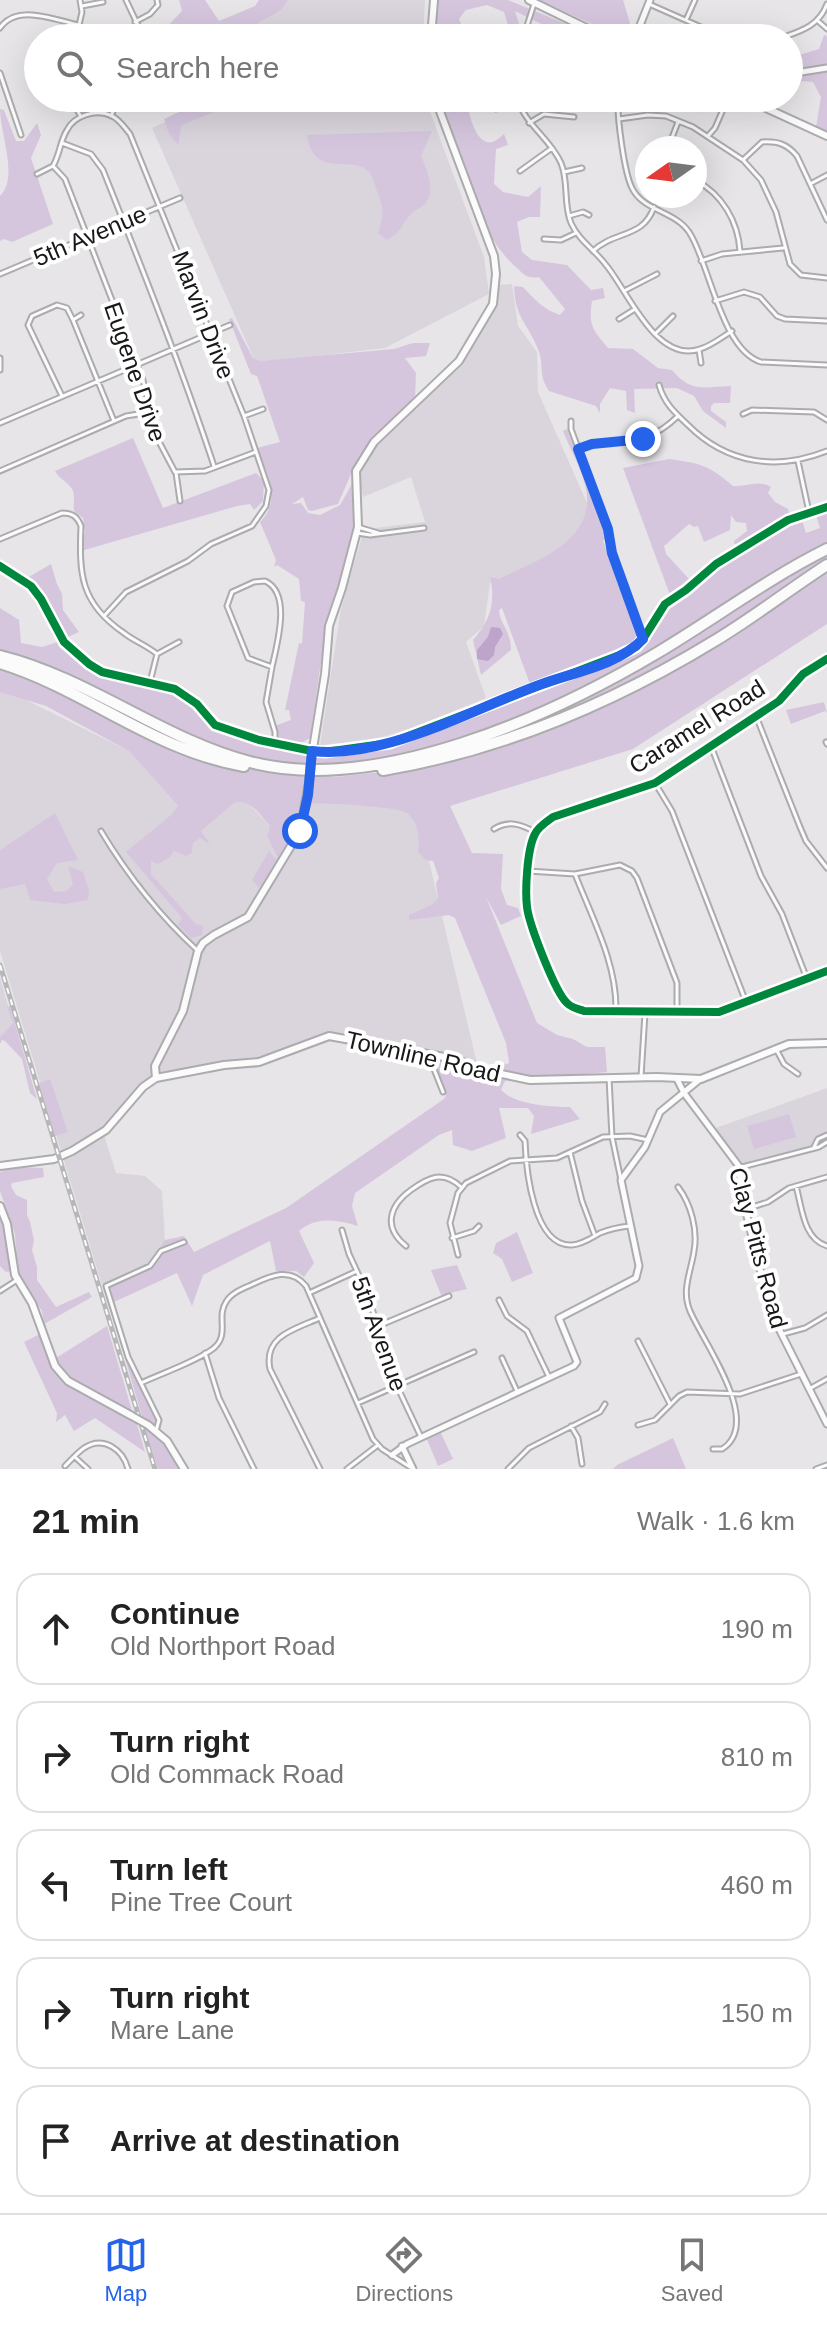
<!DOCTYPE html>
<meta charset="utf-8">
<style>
body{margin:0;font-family:Helvetica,sans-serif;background:#f2f2f2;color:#222}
.compass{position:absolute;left:635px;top:136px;width:72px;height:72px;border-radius:50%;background:#fff;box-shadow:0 8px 32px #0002;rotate:256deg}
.stop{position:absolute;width:24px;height:24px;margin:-18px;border:6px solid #2563eb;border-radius:50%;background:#fff}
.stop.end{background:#2563eb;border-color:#fff;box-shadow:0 2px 8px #0008}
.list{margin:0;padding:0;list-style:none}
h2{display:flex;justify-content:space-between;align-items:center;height:104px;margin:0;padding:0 32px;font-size:34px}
h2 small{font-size:26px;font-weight:400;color:#767676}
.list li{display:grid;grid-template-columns:52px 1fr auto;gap:24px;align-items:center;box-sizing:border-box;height:112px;margin:0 16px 16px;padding:0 16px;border:2px solid #e0e0e0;border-radius:24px}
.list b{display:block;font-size:30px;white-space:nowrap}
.list p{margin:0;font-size:26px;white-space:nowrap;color:#767676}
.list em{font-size:26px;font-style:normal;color:#767676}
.icon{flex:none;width:44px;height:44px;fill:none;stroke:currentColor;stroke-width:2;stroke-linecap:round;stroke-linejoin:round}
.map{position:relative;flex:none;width:827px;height:1469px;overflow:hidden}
.search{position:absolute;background:#fff;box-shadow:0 8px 32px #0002;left:24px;right:24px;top:24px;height:88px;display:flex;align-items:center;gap:20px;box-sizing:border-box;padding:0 28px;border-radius:44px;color:#767676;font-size:30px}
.sheet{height:744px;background:#fff}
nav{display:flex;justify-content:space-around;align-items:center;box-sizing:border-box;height:112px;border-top:2px solid #e0e0e0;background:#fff;font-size:22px;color:#767676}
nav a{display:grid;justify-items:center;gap:4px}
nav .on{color:#2563eb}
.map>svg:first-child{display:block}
.built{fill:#dad5dd}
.green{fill:#d5c6de}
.water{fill:#bea4cb}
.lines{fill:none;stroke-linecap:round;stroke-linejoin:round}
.minor-casing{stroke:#acabad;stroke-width:7}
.tertiary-casing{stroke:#acabad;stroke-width:9}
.secondary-casing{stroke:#acabad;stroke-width:10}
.motorway-casing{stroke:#acabad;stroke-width:14}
.minor{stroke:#fbfbfc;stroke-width:3}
.tertiary{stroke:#fbfbfc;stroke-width:5}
.secondary{stroke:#fbfbfc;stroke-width:6}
.motorway{stroke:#fbfbfc;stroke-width:10}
.rail-casing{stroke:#b7b6b8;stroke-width:5}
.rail{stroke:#fff;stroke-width:2;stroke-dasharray:6;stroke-linecap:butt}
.secondary-bridge-casing{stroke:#acabad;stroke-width:10;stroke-linecap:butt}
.secondary-bridge{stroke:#fbfbfc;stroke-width:6}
.cycleway-casing{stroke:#fff;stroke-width:13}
.cycleway{stroke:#00873e;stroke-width:8}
.route{stroke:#2563eb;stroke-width:10}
.labels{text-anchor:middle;stroke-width:8;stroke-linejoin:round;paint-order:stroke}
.street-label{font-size:24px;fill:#181719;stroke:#fff}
</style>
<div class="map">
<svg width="827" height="1469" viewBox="0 0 827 1469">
<rect width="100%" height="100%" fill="#e7e5e8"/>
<path class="built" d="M283,0H425L423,38H250L242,17Z
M216,98H425L484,257L489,294L385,348L282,360L260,361L254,359L152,128Z
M512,284L518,326L537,352L538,392L602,537L490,583L484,626L466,642L486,698L412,728L372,740L320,745L341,609L365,526L374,528L425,522L411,477L363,497L359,478L371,453L381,439L460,363L491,313L499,285Z
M0,687L129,751L200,831L234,802L241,801L249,804L270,826L267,836L284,867L306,831L311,800L412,789L479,1072L448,1060L331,1041L257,1068L218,1070L153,1082L104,1135L116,1173L145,1176L162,1191L165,1240L149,1265L102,1285L0,951Z
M0,977L13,1023L0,1037Z
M827,1088V1146L743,1169L716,1128Z"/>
<path class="green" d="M179,0H205L219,21L255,6L259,0H288L281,10L258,23L256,38H244L236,24L215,25L192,38H161L163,31L182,11Z
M437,0H508L600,38L554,30L515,11L520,27L508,25L504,12L487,5L466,10L459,19L463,29L461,38H433Z
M539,0H623L631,27L614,34Z
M643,22L677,38H635Z
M824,35L827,36V68L789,74V58L819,49Z
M827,71V132L816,127L821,97L813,82L803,81L789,87V75Z
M209,98H249L182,125L178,145L169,134L164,119Z
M438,98H466C468,110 475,146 492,142C497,141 500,137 504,134L508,145L496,149L494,184L503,192L528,197L541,186L540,217H529L517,222L522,252L532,260L567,265L591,290L603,288L605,298L592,301C588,326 593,330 608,348L633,349L658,368L672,370C691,393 704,387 731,386L730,403H714L711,406V411L726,422V428L703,411L694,396L677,388L634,389L635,413L627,410L626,391L610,388L600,404V413L596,406L549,391C537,373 545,365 538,349C527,322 515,318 514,286L523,287C534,299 544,310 560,315L565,309L539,277C528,279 524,275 517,268C483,238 478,203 463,163C455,141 446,120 438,98Z
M0,109L4,110L16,141H24L37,123L41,135L31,158L53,224L12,242L4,239L0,241V196C19,178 0,134 0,109Z
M432,131L421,156C427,170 437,191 424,205C421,208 416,209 413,212C401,223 404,231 387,240L378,233C384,214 384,210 377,191C375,186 373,178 370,173C354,153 313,181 307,135Z
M232,318L253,358L260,361L394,349L413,343H430L426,356L405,358L416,373L415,398L370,441L353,469L338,504L312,511L308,510L303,497L292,504L301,503L308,513L320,515L340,505L352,484L358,519L344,573L326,627L310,738L299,744L276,741L277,725L291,720L289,710H285L299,643L302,644L305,602L301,601L299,579L277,565L274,567L276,560L260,522C282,501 267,472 257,448L280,442L257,376L251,374L229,319Z
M567,429L609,537L603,541L640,635C621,661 561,674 530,684L502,608L499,610C500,625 511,630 511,650L481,675L473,640C490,621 496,603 490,577L499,579C536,561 596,541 586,489C582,469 570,449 563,431Z
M133,438L163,508L256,473L264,481L263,501L254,510L250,504L237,506L81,551L85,532L83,518L74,511C73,504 75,497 73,491C70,483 59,479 55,471Z
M669,459C699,463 709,465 733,486C747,487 758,479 771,487L768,493L775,502L788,509L790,516L741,543L734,544V541L747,531L746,523L736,522L731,515L730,530L704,542L698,526L694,527L689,524L664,546L666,554L689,579L670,595L623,468Z
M827,508V546L597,685L486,733L389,761L313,768L314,754L395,744L625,654L644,639L666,607L715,566L801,517L806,533L820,528L815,512Z
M827,551V563L725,633L567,716L412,763L376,769V767L529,721Z
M51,564L57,584L62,594L63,610L79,632L68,637L64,635L43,595L27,578Z
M827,568V624L633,749L450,806L472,853L503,854L501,889L507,905L518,908L521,916L501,925L486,897L537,1023L557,1035L573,1039L587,1047H605L607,1072L505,1081L501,1090C515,1105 551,1107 570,1107L580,1119L531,1134L534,1116L528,1108H499L506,1138L472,1151L453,1145L452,1130L439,1135L355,1193L352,1206L358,1226C337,1220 317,1216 299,1231L314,1263L304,1277L296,1271H276L270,1241L203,1275L192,1306L177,1273L114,1302L107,1283L148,1265L165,1240L184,1236L194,1252L286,1208L444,1099L446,1096L434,1059L448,1060L479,1072L500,1063L508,1064L509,1062L506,1043L455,918L449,915L409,920V915L431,905L438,898L436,883L439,878L433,861L426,860L418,852C420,839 419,820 405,812C396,807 319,802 310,804L313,776L336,777L391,771L596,707Z
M0,608L19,620L21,643L42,647L61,641C98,681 126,673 171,691C190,699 202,718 219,729C243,747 278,747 307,752V768L233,755L0,654Z
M0,665L235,767L306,777C310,806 296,837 279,860L267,836L270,826C260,815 250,798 234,803L201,831L210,844L200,838L193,843L192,853L186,856L174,851L170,857L158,864L151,861V874L196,924L203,926L202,935L191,938L178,925L182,918L126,852L171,815L178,806L129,751L46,706L0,692Z
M824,702L827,713L825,711L791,724L786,710Z
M55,813L78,860L57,863L47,879L54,892L67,891L73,884L68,866L83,872L89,890L88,900L65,904L30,900L25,884L0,889V850Z
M269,851L278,862L259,888L252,880Z
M10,1006L37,1099L30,1093L22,1059L5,1041L2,1040L0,1044V1037L13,1023L7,1007Z
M50,1079L68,1132L55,1136L39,1083Z
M789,1114L796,1137L754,1149L747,1126Z
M17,1167L43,1168L44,1177L12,1183L11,1186L16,1195L27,1200V1215L30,1222L34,1240L32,1250L37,1267V1280L56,1307L89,1292L92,1297L44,1324L42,1311L18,1276L15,1234L0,1191V1172Z
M0,1213L11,1271L6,1272L0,1266Z
M517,1232L533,1273L512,1282L502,1259L493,1253L496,1243Z
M457,1265L467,1289L441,1295L431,1270Z
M107,1326L133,1414C105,1399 69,1388 56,1358Z
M40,1334L67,1384L137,1424L145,1452L95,1418L74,1431L65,1415L56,1422L57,1413L24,1342Z
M125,1358L161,1428L158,1430L143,1420Z
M144,1427L163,1440L179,1469H158Z
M440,1431L453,1459L438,1466L426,1437Z
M673,1438L686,1469H613L617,1465Z"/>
<path class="water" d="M491,627L500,628L503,634L495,647L494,655L488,661L477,659V650L488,637Z"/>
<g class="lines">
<g class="minor-casing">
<path id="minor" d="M126,0L144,38
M649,4L726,38
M82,6L103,2
M686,20L695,0
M818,21L827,29
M135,22L150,14L158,5L157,0
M0,28C17,3 54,20 79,25
M481,33L482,38
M76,38L82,12L80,0
M523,38L534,4
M781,38C801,31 819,26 827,4
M0,73L21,135
M70,98L80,115
M517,98C525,125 550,138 561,163C569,182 563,204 571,223C579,241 595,250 606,265C628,291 656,364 700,349C711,346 722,337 732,331
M618,98C617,117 624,172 632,188C643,211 675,211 689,232C709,261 721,350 761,362L827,365
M496,109L518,102
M111,116L119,98
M619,119L648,115L666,116L693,127L743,160L761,180L776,212L790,264L801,275L827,278
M529,123L544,114L574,117
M708,136L715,128L728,98
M62,143L91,154L103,170C142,268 181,366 214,466
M668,148L678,122
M744,159L762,142C778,141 787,144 797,156L827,220
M53,166C60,154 60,141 67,130C74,116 96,108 112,116C119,119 125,128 130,134L244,416L269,490L266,506L252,526L211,544L188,561L126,592L104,616
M53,166L65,179L143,380L156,436L175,472L205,471L256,452
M520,171L552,148
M564,172L582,168
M37,174L53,166
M695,180C722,194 738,221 740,251
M810,184L827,175
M569,216L583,212L589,215
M544,239L561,240L576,233
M593,251C615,230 643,239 654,207
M701,261L722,254L783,248
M0,274L180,198
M624,291L657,274
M715,301L744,292L760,297L777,316L785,319L827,321
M619,319L635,309
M73,320L81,315
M655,334L673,316
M699,350L701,363
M0,358V370
M659,385C664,403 675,413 688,425C727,464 777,471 827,451
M62,396L28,325L32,316L57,305L67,308L73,320L114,421
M743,414L752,410L814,412L827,420
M244,416L263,409
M571,421V429L608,529L612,553L643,639
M0,423L230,325
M579,449C621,432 640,453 678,416
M798,461L809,512
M0,471L126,416L151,412
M176,473L180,501
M358,527L378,533
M357,533L370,535L424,528
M0,539L62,513C72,513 77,516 81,526C79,574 80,603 124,633C134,641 146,645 157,654L150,682
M265,581C292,593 277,644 272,667L248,658L227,606L232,592L254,582Z
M157,654L179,642
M827,659L803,674L779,701L655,783L553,817C546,822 538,827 535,834C527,849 525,890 527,907C529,924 555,992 567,1003C572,1008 578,1009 584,1011L719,1012L827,971
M272,667L266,702L275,732V743
M756,716L800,827L806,841L827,868
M826,742L827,744
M711,746L761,876L782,914L807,979
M655,783L672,811L746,1002
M494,829C508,820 521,824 535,832
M101,831C128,876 160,916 198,951
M528,871L575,874L620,865L632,871L637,878L677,983V1012
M575,874C592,918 617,963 616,1011
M776,1049L784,1064L798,1074
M428,1054L443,1092
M641,1077L645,1013
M609,1078L612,1137L621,1180
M520,1135L525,1141C526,1168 533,1247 572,1245C583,1244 591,1238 600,1233C610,1229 620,1227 630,1226
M814,1147L818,1139L827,1135
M570,1152L582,1201L595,1236
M738,1168L819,1147L827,1142
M796,1186C802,1207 803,1239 827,1246
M678,1187C691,1204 698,1230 694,1251C691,1272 681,1290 690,1311C703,1342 764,1423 722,1449H713
M746,1209L768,1202L789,1188L827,1177
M342,1230L349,1254L367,1293L397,1386L421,1437
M452,1238L474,1231L479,1226
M406,1246C382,1227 390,1205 411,1190C429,1177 443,1170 461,1187
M458,1255L450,1223L458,1193L466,1183L510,1161L557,1158L603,1137L630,1136L648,1140
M0,1291L17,1280
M309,1293L357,1271
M499,1300L507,1316L527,1331L549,1377
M320,1318C295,1329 263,1336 270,1369L320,1469
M376,1327L449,1296
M783,1334L805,1328L827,1315
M638,1341L670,1404
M205,1353L219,1398L254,1469
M502,1358L517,1391
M141,1383C162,1373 196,1362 214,1348C230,1334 216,1317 226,1302C231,1293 242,1289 251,1285C270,1276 290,1266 306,1286L373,1439L382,1449L410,1467
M809,1389L827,1379
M358,1403L474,1352
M638,1425L655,1420L679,1396L687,1392L740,1394L801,1374
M571,1426L578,1438L582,1464
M156,1431L159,1420L128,1357L106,1286L150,1266L161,1251L184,1242
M76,1458L88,1469
M65,1466C71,1460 77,1453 84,1448C104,1435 123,1450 128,1469
M347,1469L378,1445
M508,1469L529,1448L600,1412L605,1404
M816,1469L827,1465"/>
</g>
<g class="tertiary-casing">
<path id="tertiary" d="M635,38L650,0
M789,74L827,68
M0,566L31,586L41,599L64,642L89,664L102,672L175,689L197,704L215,725L259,740L312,751L325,752L390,743L617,656L636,647L643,639L665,604L686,590L716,564L788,520L827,507
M677,1079L684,1093L738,1165L743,1200L771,1313L827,1424
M402,1446L413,1469
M392,1455L407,1444L574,1366L577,1362L559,1318L636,1278L639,1266L621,1180L645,1147L660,1112L699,1080"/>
</g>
<g class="secondary-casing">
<path id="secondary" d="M529,0L607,38
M431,38L434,0
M744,98L827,136
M311,761L325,674L329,626L342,588L358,527L356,471L374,442L459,361L493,304L496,274L494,256L435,98
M156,1078L155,1066L183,1011L198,951L203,943L214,935L248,917L300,831L309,783
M0,1166L54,1159L72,1151L106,1130L143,1087L156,1078L224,1065L259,1062L329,1036L455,1059L483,1070L530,1080L657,1077L701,1079L789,1044L827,1043
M0,1206L7,1224L15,1275L32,1303L55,1366L68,1381L132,1416
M148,1425L167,1441L184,1469"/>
</g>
<g class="motorway-casing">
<path id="motorway" d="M0,656C89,678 162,739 250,762C377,795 549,717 657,653C714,619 767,579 827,549
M0,663C87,690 152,750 244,766
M383,770C503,750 613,703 716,640C754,617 790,589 827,565"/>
</g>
<use href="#minor" class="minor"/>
<use href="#tertiary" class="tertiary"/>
<use href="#secondary" class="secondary"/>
<use href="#motorway" class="motorway"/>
<g class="rail-casing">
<path id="rail" d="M0,965L155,1469"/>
</g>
<use href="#rail" class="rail"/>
<g class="secondary-bridge-casing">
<path id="secondary-bridge" d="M309,783L311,761
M132,1416L148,1425"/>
</g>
<use href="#secondary-bridge" class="secondary-bridge"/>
<g class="cycleway-casing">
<path id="cycleway" d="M0,566L31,586L41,599L64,642L89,664L102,672L175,689L197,704L215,725L259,740L312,751L325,752L390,743L617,656L636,647L643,639L665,604L686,590L716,564L788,520L827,507
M827,659L803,674L779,701L655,783L553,817C546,822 538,827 535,834C527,849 525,890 527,907C529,924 555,992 567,1003C572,1008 578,1009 584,1011L719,1012L827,971"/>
</g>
<use href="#cycleway" class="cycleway"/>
</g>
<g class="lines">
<path class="route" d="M300,831L308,795L312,751C337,754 368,749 392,742C443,728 492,702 542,684C575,672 618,665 643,639L612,553L608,529L578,449L592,444L643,439"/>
</g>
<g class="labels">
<g class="street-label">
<text transform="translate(90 236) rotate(-23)" y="8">5th Avenue</text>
<text transform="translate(203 315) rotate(69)" y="8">Marvin Drive</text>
<text transform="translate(135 372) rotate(71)" y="8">Eugene Drive</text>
<text transform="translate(697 727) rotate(-32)" y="8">Caramel Road</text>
<text transform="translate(423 1057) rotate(13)" y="8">Townline Road</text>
<text transform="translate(758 1248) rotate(75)" y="8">Clay Pitts Road</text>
<text transform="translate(379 1334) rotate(70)" y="8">5th Avenue</text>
</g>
</g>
</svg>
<svg class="compass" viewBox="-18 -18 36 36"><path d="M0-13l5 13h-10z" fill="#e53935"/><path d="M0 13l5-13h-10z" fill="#767676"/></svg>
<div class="stop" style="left:300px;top:831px"></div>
<div class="stop end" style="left:643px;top:439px"></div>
<div class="search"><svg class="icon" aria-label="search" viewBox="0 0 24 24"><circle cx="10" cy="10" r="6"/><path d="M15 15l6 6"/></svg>Search here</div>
</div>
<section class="sheet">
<h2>21 min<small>Walk · 1.6 km</small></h2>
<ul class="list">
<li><svg class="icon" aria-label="ahead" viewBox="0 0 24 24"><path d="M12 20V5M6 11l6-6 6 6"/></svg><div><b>Continue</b><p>Old Northport Road</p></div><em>190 m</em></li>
<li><svg class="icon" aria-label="right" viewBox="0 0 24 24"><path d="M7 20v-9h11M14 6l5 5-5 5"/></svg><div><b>Turn right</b><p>Old Commack Road</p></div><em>810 m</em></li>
<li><svg class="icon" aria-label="left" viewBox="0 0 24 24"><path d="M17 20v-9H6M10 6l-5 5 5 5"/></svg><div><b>Turn left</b><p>Pine Tree Court</p></div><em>460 m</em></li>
<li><svg class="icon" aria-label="right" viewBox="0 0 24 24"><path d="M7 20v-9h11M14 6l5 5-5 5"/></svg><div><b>Turn right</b><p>Mare Lane</p></div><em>150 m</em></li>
<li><svg class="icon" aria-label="arrive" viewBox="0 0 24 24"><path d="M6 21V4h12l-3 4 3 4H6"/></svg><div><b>Arrive at destination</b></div></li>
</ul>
</section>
<nav>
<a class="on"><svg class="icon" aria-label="map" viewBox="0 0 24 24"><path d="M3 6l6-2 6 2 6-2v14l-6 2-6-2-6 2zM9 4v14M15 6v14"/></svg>Map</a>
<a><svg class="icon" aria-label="directions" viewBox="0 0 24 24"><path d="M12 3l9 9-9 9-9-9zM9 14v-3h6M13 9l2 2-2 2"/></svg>Directions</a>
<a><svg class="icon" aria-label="saved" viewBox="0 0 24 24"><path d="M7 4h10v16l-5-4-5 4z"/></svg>Saved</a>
</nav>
